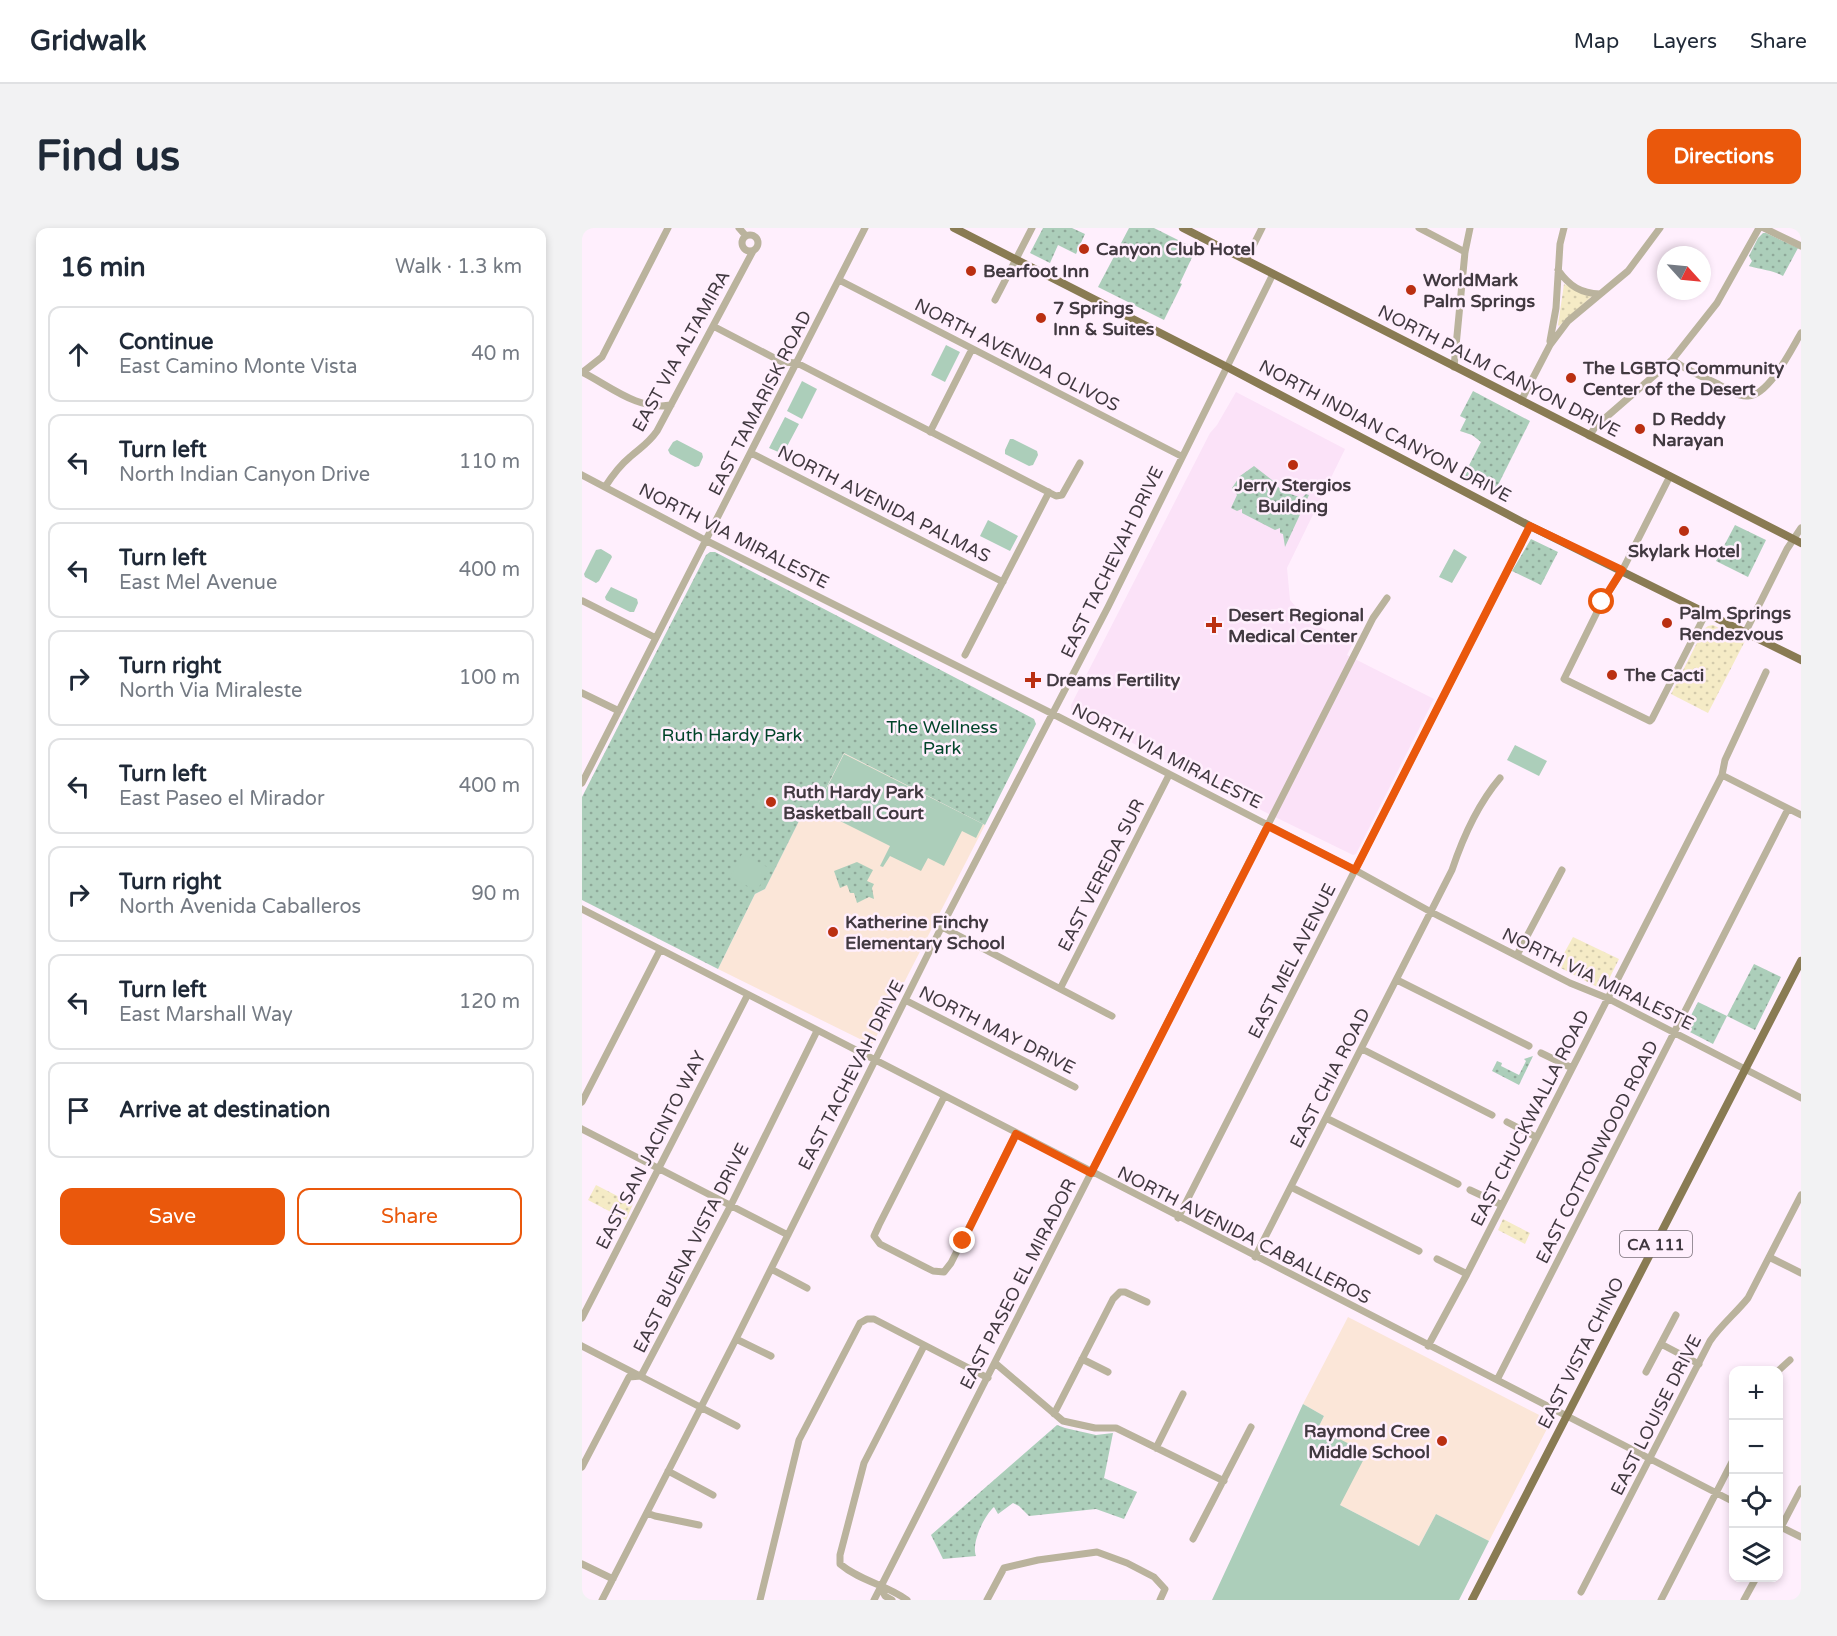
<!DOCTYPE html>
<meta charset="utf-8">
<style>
body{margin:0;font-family:"Varela Round",sans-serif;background:#f2f2f3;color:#1f2937}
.controls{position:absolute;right:18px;bottom:18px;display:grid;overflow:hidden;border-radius:12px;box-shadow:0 3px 9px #0003}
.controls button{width:54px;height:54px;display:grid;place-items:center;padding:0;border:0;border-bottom:2px solid #e0e1e3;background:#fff;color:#1f2937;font:30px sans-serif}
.compass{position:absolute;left:1075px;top:18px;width:54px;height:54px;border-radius:50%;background:#fff;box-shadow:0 3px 9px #0003;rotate:117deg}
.stop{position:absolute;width:18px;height:18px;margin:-14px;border:4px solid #ea580c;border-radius:50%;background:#fff}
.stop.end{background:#ea580c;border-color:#fff;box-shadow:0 2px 6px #0008}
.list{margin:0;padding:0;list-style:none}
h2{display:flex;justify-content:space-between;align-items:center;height:78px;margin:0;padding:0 24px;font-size:26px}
h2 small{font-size:20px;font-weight:400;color:#747a83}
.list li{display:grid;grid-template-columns:39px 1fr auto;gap:18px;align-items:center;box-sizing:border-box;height:96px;margin:0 12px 12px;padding:0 12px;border:2px solid #e0e1e3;border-radius:12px}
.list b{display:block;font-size:22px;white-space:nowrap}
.list p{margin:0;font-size:20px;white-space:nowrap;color:#747a83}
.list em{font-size:20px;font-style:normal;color:#747a83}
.actions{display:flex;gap:12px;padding:18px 24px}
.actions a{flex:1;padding:14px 0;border:2px solid #ea580c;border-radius:12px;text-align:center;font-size:21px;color:#ea580c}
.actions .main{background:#ea580c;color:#fff}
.icon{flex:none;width:33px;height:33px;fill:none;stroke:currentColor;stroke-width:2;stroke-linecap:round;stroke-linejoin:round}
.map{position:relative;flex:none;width:1219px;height:1372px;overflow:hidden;border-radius:12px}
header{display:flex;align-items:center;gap:36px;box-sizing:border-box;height:84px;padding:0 30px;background:#fff;border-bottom:2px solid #e0e1e3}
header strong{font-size:28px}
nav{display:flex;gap:33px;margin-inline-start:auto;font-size:21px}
.intro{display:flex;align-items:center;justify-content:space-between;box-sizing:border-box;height:144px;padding:0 36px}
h1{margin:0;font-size:42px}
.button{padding:15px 27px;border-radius:12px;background:#ea580c;color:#fff;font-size:21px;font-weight:700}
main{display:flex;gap:36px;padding:0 36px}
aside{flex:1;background:#fff;border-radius:12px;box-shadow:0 3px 9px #0003}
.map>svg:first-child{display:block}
.built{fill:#fbe2f8}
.education{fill:#fbe6d8}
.green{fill:url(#green-dots)}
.sand{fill:url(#sand-dots)}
.pitch{fill:#acceba}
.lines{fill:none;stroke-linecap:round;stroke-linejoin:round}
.minor{stroke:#bab39d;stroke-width:7}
.major{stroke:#897b53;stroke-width:8}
.route{stroke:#ea580c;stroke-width:8}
.poi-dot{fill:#ba2f11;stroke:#ffeffd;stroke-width:2}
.labels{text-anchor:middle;stroke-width:5;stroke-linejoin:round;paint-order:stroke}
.shield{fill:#ffeffd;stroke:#7a7079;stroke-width:1.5}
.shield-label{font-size:16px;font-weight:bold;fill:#413940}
.poi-label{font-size:18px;font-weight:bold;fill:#413940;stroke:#ffeffd;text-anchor:start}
.street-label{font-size:18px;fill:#413940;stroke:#ffeffd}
.park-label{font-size:18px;fill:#004429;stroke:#ffeffd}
</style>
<header>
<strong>Gridwalk</strong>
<nav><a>Map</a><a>Layers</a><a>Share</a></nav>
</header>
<div class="intro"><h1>Find us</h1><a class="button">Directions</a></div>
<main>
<aside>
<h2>16 min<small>Walk · 1.3 km</small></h2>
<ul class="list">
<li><svg class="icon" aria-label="ahead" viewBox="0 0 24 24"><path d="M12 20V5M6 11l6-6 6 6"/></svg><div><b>Continue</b><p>East Camino Monte Vista</p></div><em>40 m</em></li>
<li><svg class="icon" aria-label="left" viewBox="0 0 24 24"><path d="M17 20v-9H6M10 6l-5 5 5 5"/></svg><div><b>Turn left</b><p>North Indian Canyon Drive</p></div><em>110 m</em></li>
<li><svg class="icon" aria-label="left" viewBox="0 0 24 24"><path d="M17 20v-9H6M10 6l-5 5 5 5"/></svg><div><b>Turn left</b><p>East Mel Avenue</p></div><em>400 m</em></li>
<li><svg class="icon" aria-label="right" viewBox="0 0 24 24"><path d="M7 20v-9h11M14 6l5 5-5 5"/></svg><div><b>Turn right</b><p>North Via Miraleste</p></div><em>100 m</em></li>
<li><svg class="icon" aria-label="left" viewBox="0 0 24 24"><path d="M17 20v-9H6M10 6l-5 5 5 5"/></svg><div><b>Turn left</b><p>East Paseo el Mirador</p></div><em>400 m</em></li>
<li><svg class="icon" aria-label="right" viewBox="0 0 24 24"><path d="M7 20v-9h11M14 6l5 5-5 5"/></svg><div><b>Turn right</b><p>North Avenida Caballeros</p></div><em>90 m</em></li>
<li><svg class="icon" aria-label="left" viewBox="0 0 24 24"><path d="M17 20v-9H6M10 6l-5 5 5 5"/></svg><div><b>Turn left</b><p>East Marshall Way</p></div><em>120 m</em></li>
<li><svg class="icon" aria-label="arrive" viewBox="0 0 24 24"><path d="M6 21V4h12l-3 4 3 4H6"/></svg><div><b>Arrive at destination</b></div></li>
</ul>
<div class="actions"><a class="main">Save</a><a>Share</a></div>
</aside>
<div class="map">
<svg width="1219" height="1372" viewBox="0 0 1219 1372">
<defs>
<pattern id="green-dots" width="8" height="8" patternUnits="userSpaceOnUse" patternTransform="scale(1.5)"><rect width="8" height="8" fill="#acceba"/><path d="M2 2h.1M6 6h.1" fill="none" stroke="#8ea899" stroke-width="1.8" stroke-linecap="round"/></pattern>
<pattern id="sand-dots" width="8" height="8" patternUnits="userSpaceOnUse" patternTransform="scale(1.5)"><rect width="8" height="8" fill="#f5ebc6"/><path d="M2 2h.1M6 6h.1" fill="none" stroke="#d3caab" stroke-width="1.8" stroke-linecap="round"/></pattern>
</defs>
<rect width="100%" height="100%" fill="#ffeffd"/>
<path class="built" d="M654,164L763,221L705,340L708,372L726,393L771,415L765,427L852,471L774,626L771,627L683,584L489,483V477L628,205L635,197Z"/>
<path class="education" d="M262,525L403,597L291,815L288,816L136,741L173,666L183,661L221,585L231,587Z
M766,1089L969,1193L907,1313L854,1286L837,1318L758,1277L736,1200L742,1188L721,1176Z"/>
<path class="green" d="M461,0H490L503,6L494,26L476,17L468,35L448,25Z
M547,0H572L614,21L598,55L600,56L582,92L516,59Z
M1181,5H1184L1216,20L1201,48C1191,42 1180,42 1167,38L1170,33L1167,28L1176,10Z
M891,163L948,193L913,263L882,247L899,214L890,207L878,203L884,191L878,188Z
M672,238L690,252L700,263L720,270L724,266L727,267L703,319L701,306L698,305V300L693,302L660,285V281L655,283L649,280L655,267L650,260L658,248Z
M1153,297L1184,312L1166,349L1134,333Z
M949,311L976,324L959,357L930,343Z
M128,324H133L452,491L454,496L403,597L262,525L230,588L221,585L183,661L173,666L136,741L0,672V569L124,327Z
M275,634L291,642L285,653L292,656L290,660L292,671L287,669L275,675L272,665H268L265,657L258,660L252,643Z
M1172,736L1199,749L1173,802L1145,788L1131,816L1104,802V797L1116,774L1145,788Z
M951,828L937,857L910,843L915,833L920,835L919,838L937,847L944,833L942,831Z
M475,1197L483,1200L514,1207L531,1205L522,1250L555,1264L542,1291L514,1281L447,1288L437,1278L431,1275L416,1286L412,1279C402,1288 389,1315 394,1328L361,1331L349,1307Z"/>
<path class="sand" d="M982,56L1010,68L977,98L976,97Z
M1131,397L1163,413L1126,485L1089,466L1122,401L1126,398Z
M991,709L1037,731L1023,759L1019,761L975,738Z
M14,957L51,976L44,992L6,972Z
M921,991L948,1005L943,1016L916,1002Z"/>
<path class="pitch" d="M364,117L378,124L363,154L349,147Z
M220,153L235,161L220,191L205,183Z
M203,189L217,196L201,226L187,220Z
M428,211H431L455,223L456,227L451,237L447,238L423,226V222Z
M95,212L120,225L121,229L117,238L113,239L88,226L86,222L91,214Z
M406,292L436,308L428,323L398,308Z
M19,321L29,327L30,329L17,353L14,355L3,349L2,346L14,322Z
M872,321L885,329L870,355L857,349Z
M29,359L55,371L56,375L52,384H48L24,372L23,369Z
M933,517L965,533L957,548L925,532Z
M262,526L401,596L394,610L380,603L362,638L346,630L339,643L308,628L301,639L298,638L308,618L234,581Z
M180,561L204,573L197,586L174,574Z
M160,626L187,640L175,663L148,649Z
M721,1176L742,1188L736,1200L785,1225L758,1277L837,1318L854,1286L907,1313L877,1372H630Z"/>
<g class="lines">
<path class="minor" d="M157,0L164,8
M837,0L883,24
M1182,0L1219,18
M160 15a8 8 0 1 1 16 0a8 8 0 1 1-16 0Z
M664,32L680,0
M976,42C988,59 999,65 1018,66
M257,52L599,228
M413,72L450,0
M131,98L200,134L215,135L474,268L480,267L498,235
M968,113L974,80L978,16L982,0
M1090,132C1105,142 1120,149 1136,156C1144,161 1156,169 1166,168C1187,167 1209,122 1219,105
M872,139L883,24L888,0
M0,144C28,158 56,183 89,177
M1,144L20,129L86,0
M939,173L968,117L986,93L1046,43L1078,0
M348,204L390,121
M1007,208L1014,198L1090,132L1135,75L1177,0
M169,225L421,354
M0,247L125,313L471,486L773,642L849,684L988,755L1025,770L1219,870
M1088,248L1040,343L1020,374L982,451L1068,493L1070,491L1124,385
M23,259C30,248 37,238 48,229C59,219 66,216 75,203L171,23
M1,373L74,410
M1163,405L1205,321L1219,300
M383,427L467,264
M0,465L37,483
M1140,547L1219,587
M0,555L283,0
M0,681L1152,1274
M360,699L530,788
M935,727L980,642
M815,752L947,818
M478,761L587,547
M323,772L493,859
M780,821L910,887
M959,825L990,840
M362,869L297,997L292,1008L298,1016L351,1043L362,1044L369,1035L434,906
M0,874L78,722
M744,890L876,956
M925,894L954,909
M0,901L206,1007
M709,959L837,1023
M888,962L920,977
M596,990L948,298
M673,1029L870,642C881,609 896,576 918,550
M1187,1029L1219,1045
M855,1031L885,1046
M189,1041L225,1060
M0,1090L165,768
M154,1111L189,1128
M1079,1116L1117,1136
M0,1118L155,1198
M846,1118L885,1046L1140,547L1143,532L1184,444
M500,1131L526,1144
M413,1135L481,1193L513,1200H534L642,1253
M1196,1143L1208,1132
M1064,1144L1094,1087
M915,1152L1206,581
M472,1186L531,1071L538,1064H543L565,1074
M574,1220L601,1166
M0,1239L47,1149L59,1148L149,977L235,803
M86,1243L131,1267
M65,1285L73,1288L117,1297
M1197,1298L1219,1309
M1196,1305L1219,1261
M611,1311L669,1199
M0,1336L31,1351
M299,1360L303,1368L310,1372
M999,1364L1128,1113C1139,1097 1154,1085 1166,1070L1219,967
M20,1372L154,1111L362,694L526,379L691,46
M178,1372L217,1212L278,1095L285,1091H292L406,1150
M292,1372L791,390L805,370
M325,1372C305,1357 278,1353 258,1336V1327L282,1235L342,1118
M405,1372L422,1340L456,1332L515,1324L545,1335L572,1349L583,1361L578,1372
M1079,1372L1152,1230
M1162,1372L1174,1350"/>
<path class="major" d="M372,0L645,139L948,298L1219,432
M601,0L1219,315
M890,1372L1219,733"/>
</g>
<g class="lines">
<path class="route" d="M381,1013L434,906L509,945L686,598L773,642L948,298L1040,342L1020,374"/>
</g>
<g class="poi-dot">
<circle cx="502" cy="21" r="6"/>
<circle cx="389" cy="43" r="6"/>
<circle cx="829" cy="62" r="6"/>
<circle cx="459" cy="90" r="6"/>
<circle cx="989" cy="150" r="6"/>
<circle cx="1058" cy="201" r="6"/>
<circle cx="711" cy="237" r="6"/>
<circle cx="1102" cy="303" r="6"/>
<circle cx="1085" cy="395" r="6"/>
<path d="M629 388h6v6h6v6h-6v6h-6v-6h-6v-6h6z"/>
<circle cx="1030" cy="447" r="6"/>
<path d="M448 443h6v6h6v6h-6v6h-6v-6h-6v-6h6z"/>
<circle cx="189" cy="574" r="6"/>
<circle cx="251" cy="704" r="6"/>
<circle cx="860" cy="1213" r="6"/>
</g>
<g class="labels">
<rect class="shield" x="1038" y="1003" width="72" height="26" rx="4.5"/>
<g class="shield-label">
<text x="1074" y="1022">CA 111</text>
</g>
<g class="poi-label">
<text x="514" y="27">Canyon Club Hotel</text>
<text x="401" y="49">Bearfoot Inn</text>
<text x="841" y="58">WorldMark<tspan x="841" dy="21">Palm Springs</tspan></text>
<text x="471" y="86">7 Springs<tspan x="471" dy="21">Inn &amp; Suites</tspan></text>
<text x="1001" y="146">The LGBTQ Community<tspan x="1001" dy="21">Center of the Desert</tspan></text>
<text x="1070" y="197">D Reddy<tspan x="1070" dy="21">Narayan</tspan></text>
<text x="711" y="263" text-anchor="middle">Jerry Stergios<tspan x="711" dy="21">Building</tspan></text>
<text x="1102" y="329" text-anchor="middle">Skylark Hotel</text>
<text x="1097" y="391">Palm Springs<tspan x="1097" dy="21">Rendezvous</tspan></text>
<text x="646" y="393">Desert Regional<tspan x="646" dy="21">Medical Center</tspan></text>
<text x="1042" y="453">The Cacti</text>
<text x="464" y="458">Dreams Fertility</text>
<text x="201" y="570">Ruth Hardy Park<tspan x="201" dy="21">Basketball Court</tspan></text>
<text x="263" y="700">Katherine Finchy<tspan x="263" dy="21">Elementary School</tspan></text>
<text x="848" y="1209" text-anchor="end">Raymond Cree<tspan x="848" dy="21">Middle School</tspan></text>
</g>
<g class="street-label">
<text transform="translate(99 123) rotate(-61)" y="6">EAST VIA ALTAMIRA</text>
<text transform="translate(435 127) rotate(27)" y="6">NORTH AVENIDA OLIVOS</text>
<text transform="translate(917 143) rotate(27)" y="6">NORTH PALM CANYON DRIVE</text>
<text transform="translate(178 175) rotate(-63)" y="6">EAST TAMARISK ROAD</text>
<text transform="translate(803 203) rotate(28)" y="6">NORTH INDIAN CANYON DRIVE</text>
<text transform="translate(302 276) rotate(27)" y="6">NORTH AVENIDA PALMAS</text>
<text transform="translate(152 308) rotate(27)" y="6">NORTH VIA MIRALESTE</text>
<text transform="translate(530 334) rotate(-64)" y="6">EAST TACHEVAH DRIVE</text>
<text transform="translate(585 528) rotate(27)" y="6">NORTH VIA MIRALESTE</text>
<text transform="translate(519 647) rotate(-63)" y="6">EAST VEREDA SUR</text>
<text transform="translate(710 733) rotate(-63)" y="6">EAST MEL AVENUE</text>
<text transform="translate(1016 751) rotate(26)" y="6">NORTH VIA MIRALESTE</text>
<text transform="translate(415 802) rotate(27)" y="6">NORTH MAY DRIVE</text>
<text transform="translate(269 847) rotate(-63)" y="6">EAST TACHEVAH DRIVE</text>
<text transform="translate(748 850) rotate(-63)" y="6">EAST CHIA ROAD</text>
<text transform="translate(948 890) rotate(-63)" y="6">EAST CHUCKWALLA ROAD</text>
<text transform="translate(69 922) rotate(-63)" y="6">EAST SAN JACINTO WAY</text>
<text transform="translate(1015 924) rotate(-63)" y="6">EAST COTTONWOOD ROAD</text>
<text transform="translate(662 1007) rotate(27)" y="6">NORTH AVENIDA CABALLEROS</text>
<text transform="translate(109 1020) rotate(-63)" y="6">EAST BUENA VISTA DRIVE</text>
<text transform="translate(436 1056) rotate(-63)" y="6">EAST PASEO EL MIRADOR</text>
<text transform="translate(999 1125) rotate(-63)" y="6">EAST VISTA CHINO</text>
<text transform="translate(1074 1187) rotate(-63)" y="6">EAST LOUISE DRIVE</text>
</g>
<g class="park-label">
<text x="360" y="505">The Wellness<tspan x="360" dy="21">Park</tspan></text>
<text x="150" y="513">Ruth Hardy Park</text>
</g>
</g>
</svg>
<div class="controls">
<button>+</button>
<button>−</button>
<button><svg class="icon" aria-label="locate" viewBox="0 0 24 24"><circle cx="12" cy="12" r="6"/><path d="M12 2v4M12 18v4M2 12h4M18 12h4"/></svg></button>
<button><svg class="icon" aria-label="layers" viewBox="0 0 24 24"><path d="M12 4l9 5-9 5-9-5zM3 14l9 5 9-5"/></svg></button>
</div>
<svg class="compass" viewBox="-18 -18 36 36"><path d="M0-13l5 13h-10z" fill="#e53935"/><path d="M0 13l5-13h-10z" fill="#747a83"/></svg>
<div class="stop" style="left:1020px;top:374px"></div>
<div class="stop end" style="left:381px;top:1013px"></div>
</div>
</main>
